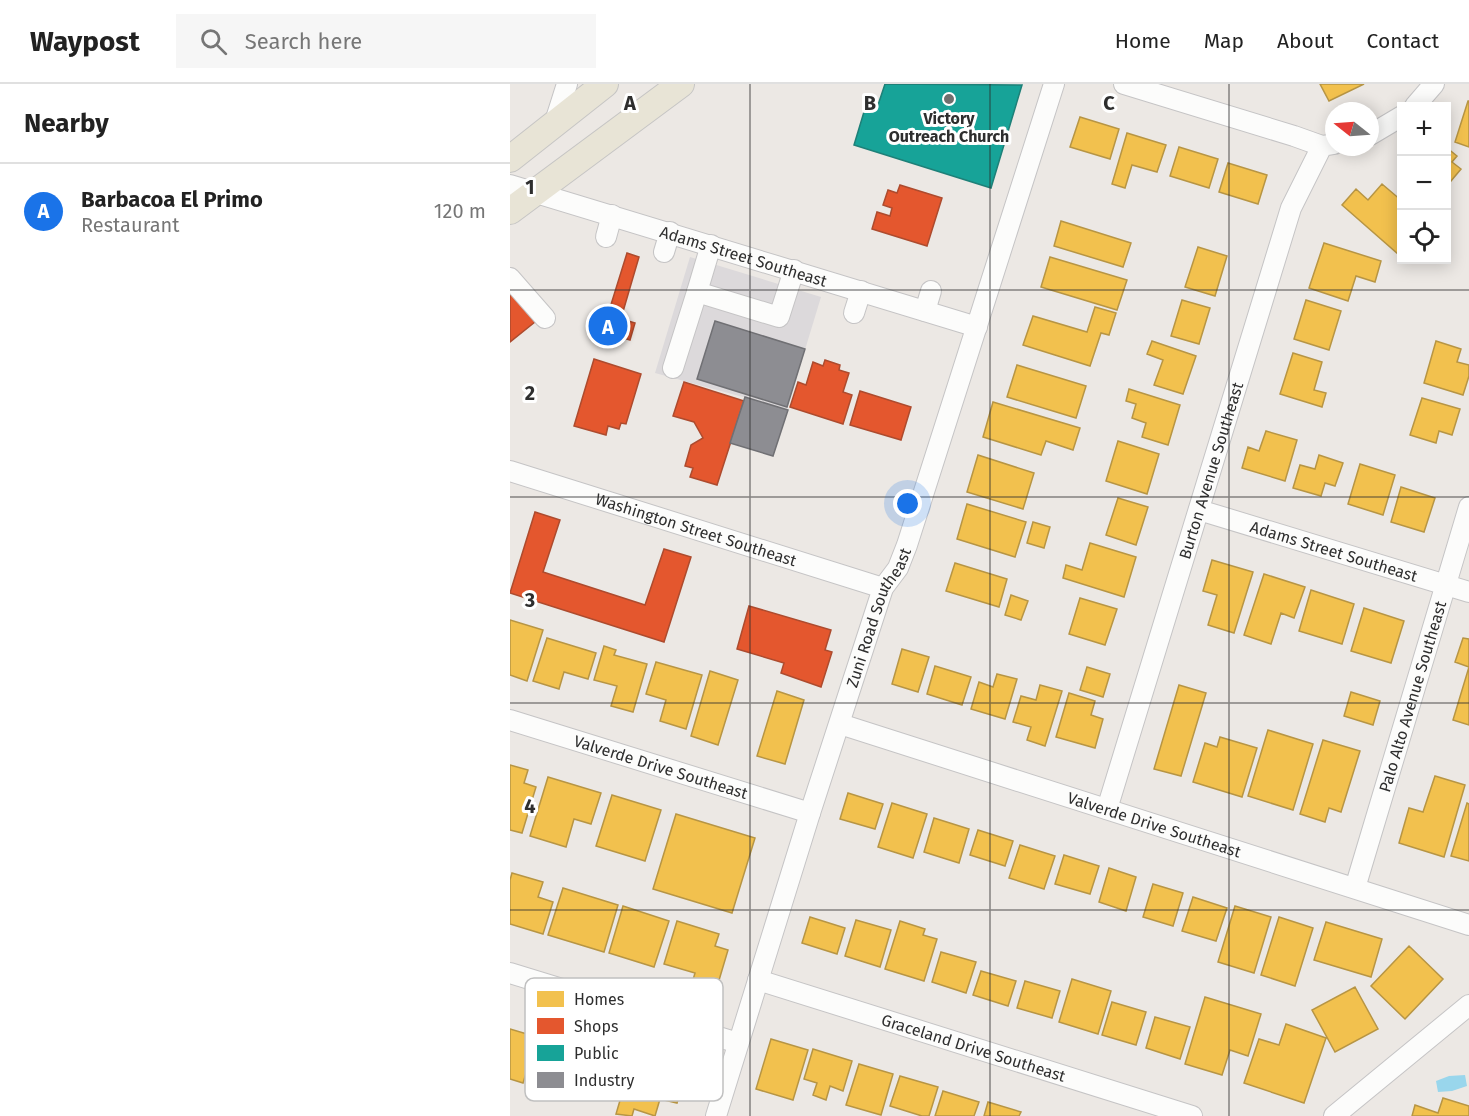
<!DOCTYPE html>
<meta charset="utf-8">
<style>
body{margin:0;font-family:"Fira Sans",sans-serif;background:#f6f6f6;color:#222}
.controls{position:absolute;right:18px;top:18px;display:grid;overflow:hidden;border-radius:0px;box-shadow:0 3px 15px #0003}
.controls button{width:54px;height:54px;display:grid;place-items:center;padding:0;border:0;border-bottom:2px solid #e0e0e0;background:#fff;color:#222;font:30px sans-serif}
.compass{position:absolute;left:815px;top:18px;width:54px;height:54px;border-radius:50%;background:#fff;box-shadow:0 3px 15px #0003;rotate:287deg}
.you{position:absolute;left:398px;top:420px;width:21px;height:21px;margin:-15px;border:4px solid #fff;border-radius:50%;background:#1a73e8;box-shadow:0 0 0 9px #1a73e833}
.badge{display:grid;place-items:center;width:39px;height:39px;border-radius:50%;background:#1a73e8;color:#fff;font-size:20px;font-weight:700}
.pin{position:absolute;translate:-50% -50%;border:3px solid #fff;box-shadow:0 2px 6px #0006}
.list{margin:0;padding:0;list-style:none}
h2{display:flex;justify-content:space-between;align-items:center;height:78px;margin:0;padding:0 24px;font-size:26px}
h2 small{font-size:20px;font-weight:400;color:#767676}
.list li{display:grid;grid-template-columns:39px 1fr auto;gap:18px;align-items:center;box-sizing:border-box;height:96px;padding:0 24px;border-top:2px solid #e0e0e0}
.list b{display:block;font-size:22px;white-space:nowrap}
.list p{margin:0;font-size:20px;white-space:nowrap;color:#767676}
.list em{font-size:20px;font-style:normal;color:#767676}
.icon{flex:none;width:33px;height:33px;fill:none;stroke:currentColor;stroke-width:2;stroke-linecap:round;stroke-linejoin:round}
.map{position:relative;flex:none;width:959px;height:1032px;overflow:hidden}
header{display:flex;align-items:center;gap:36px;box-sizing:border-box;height:84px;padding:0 30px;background:#fff;border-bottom:2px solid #e0e0e0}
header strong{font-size:28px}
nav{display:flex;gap:33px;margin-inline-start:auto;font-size:21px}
.search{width:420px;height:54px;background:#f6f6f6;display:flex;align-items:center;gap:15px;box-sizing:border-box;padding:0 21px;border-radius:0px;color:#767676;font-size:22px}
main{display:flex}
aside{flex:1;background:#fff}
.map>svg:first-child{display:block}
.industrial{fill:#dcd9db}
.water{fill:#99d6ec}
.homes{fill:#f2c14e;stroke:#b79544;stroke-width:1.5}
.shops{fill:#e4572e;stroke:#ad4b2e;stroke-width:1.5}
.public{fill:#17a398;stroke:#1e8078;stroke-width:1.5}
.industry{fill:#8d8d92;stroke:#707074;stroke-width:1.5}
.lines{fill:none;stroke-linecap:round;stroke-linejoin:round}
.minor-casing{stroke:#c5c4c5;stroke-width:22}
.major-casing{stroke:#c6c5c4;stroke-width:28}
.minor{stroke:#fcfcfb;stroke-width:20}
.major{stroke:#e8e4d6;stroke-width:26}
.grid{fill:none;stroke:#2e2e2e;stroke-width:1.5;stroke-opacity:0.55}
.poi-dot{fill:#706f6e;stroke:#fff;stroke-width:2}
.labels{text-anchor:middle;stroke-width:6;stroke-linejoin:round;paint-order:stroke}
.poi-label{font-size:16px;font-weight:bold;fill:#2e2e2e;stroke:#fff}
.street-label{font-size:16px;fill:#2e2e2e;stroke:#fff}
.key{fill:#fff;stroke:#c0c0c0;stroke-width:1.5}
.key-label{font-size:16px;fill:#2e2e2e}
.grid-label{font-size:20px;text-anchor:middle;font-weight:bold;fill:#2e2e2e;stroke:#fff;stroke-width:6;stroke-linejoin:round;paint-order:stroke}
</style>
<header>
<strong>Waypost</strong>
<div class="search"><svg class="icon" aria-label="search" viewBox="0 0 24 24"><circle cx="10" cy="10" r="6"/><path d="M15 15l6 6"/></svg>Search here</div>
<nav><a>Home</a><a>Map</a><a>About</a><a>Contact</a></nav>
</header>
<main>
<aside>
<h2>Nearby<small></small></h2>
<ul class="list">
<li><span class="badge">A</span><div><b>Barbacoa El Primo</b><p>Restaurant</p></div><em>120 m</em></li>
</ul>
</aside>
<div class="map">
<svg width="959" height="1032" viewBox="0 0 959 1032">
<rect width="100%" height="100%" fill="#ece8e4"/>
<path class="industrial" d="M180,173L311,213L277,325L145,289Z"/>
<path class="water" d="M955,991L957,1002L942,1007L928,1008L926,997L939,992Z"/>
<path class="homes" d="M810,0H854L819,17Z
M958,17H959V63L945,58Z
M570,33L609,45L600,75L560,63Z
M617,49L656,61L647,88L622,81L615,104L602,100Z
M669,63L708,75L699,104L660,92Z
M936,63L947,72L942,78L951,85L936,103Z
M718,79L757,91L748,120L709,108Z
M872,100L892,117V167L888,170L832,121L846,105L858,116Z
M551,137L621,159L613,183L544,162Z
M814,159L871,177L865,198L846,192L838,217L799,204Z
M688,163L717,172L705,212L675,203Z
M540,173L617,196L607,226L531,203Z
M672,216L700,224L689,260L661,252Z
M796,216L831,227L819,266L784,255Z
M585,223L606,229L599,251L591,249L580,282L513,261L523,232L577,248Z
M642,257L686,272L673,310L644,301L653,276L637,270Z
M926,257L951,265L947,278L959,281V292L953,311L914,299Z
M783,269L812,278L804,306L816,309L812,323L770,310Z
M507,281L576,302L566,334L497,313Z
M619,305L670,321L658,361L632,353L636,339L622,334L626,320L616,317Z
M912,314L950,325L942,351L929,347L926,359L900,351Z
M483,318L570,344L563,366L536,357L531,371L473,353Z
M756,347L787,356L775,397L732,384L738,363L749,367Z
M608,357L649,370L637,410L596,397Z
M468,371L524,389L513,425L457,408Z
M809,371L833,379L825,402L815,399L811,412L783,404L790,381L805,385Z
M850,380L885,391L873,431L838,420Z
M891,403L925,414L914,448L881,438Z
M608,414L638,423L626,461L596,451Z
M457,420L516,438L505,473L447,455Z
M523,438L540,443L534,464L517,459Z
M580,459L626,473L614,513L553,494L556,481L572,486Z
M702,476L743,488L724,549L698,541L707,511L693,507Z
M445,479L497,495L489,523L436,507Z
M754,490L795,503L784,534L771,529L761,560L734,551Z
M801,506L844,520L832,560L789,547Z
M501,511L518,517L511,536L495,531Z
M570,514L607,525L595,561L559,550Z
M854,524L894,537L881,579L841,567Z
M0,536L33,546L17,597L0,591Z
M37,554L86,569L78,595L54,588L49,605L23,597Z
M953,554L959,555V641L943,636L959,583L945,578Z
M94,562L106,566L104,571L137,580L123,628L101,622L107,602L84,596Z
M392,565L419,573L408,608L382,600Z
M146,578L192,591L176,645L150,637L156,616L136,610Z
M425,582L461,593L452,621L417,610Z
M577,583L600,590L593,613L570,606Z
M200,587L228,596L208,661L181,652Z
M487,590L507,595L495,635L461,625L469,598L483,603Z
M530,601L552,607L535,662L517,656L521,643L503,638L511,612L526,616Z
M669,601L696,609L671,692L644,685Z
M267,607L294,616L275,680L247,672Z
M841,608L870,617L863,641L834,632Z
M559,609L585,617L581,631L593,635L585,664L546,653Z
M758,646L803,660L783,726L738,712Z
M710,653L747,664L732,713L683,698L695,659L707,663Z
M813,656L850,667L831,728L819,724L815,738L790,730Z
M0,681L18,686L14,699L26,703L12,749L0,746Z
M925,692L955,701L934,773L889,759L899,724L913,728Z
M38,693L91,709L81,740L64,735L56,763L20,752Z
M338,709L373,720L365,745L330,735Z
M102,711L151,726L135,777L86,762Z
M382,719L417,730L403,774L368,763Z
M957,719L959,720V777L941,772Z
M166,730L245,754L222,829L143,805Z
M424,734L459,745L449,779L414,768Z
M468,746L503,757L495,782L460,771Z
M510,761L545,772L534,805L499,794Z
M554,771L589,782L580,810L545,800Z
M599,784L626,793L616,827L589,818Z
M2,789L33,798L28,813L43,818L33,850L0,840V796Z
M643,800L673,809L663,842L633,833Z
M53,804L108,821L94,868L38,851Z
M683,813L717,824L706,857L672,847Z
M113,822L159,837L144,883L99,869Z
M725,822L761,833L744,889L708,878Z
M300,833L335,844L327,870L292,859Z
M769,833L803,844L785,902L751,891Z
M346,836L381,846L370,883L335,872Z
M167,837L209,850L205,862L218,866L207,903L183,896L185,889L154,880Z
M390,837L415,845L413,851L427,855L414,897L375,885Z
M816,838L872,855L861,893L804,876Z
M899,862L933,895L895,935L861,902Z
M431,868L466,878L456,909L422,898Z
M471,887L506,897L498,922L463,911Z
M562,895L601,907L588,950L549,938Z
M515,897L550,907L542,934L507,924Z
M845,903L868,945L825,968L802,926Z
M695,913L751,930L738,972L720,966L712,991L675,980Z
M602,918L636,928L626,961L592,951Z
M645,933L680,943L670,975L636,964Z
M776,940L816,954L794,1019L734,999L749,955L769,961Z
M0,945L54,961L45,994L17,986L13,999L0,995Z
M261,955L298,966L283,1016L246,1005Z
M303,965L342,977L333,1007L320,1002L316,1016L303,1011L307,999L294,995Z
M121,979L175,994L167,1019L150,1015L145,1032L124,1025L122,1032L106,1030Z
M349,980L383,990L371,1031L336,1021Z
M390,992L428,1003L419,1032H412L380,1022Z
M433,1007L469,1018L464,1032H425Z
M933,1014L959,1022V1032H902L905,1021L928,1029Z
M478,1018L511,1028L509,1032H474Z"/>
<path class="shops" d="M390,101L432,114L417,162L362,145L367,128L380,132L382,124L373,121L378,106L387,109Z
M117,169L129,173L112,231L116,232L115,236L125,239L120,256L79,243L84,226L94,229L95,225L99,227Z
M0,207L25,238L0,258Z
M84,275L131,290L116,340L111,339L109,345L98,342L96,351L64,342Z
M315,276L330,281L329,286L339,289L333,308L342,311L333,340L280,323L288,298L296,301L303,278L313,282Z
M174,298L234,317L207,401L180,393L183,384L175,382L181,361L193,354L184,338L163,332Z
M350,307L401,323L391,356L340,341Z
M25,428L50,436L33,488L135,521L154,465L181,473L154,558L0,509Z
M239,522L321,546L315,566L322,568L311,603L271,589L274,579L227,565Z"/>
<path class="public" d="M375,0L512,1L481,104L344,61L357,18L368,21Z"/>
<path class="industry" d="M205,237L295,265L277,323L187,295Z
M235,313L278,326L263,372L220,359Z"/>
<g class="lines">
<g class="minor-casing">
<g id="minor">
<path d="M614,0L784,52L812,62"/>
<path d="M905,22L924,0"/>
<path d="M44,41L57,0"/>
<path d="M860,51L892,32"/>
<path id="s1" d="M0,101L467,243"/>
<path d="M96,153L102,131"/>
<path d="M154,168L160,148"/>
<path d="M0,194L35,234"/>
<path d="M187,208L201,161"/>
<path d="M415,227L421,207"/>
<path d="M344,229L351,207"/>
<path d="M163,284L187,208L269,233L284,186"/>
<path id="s2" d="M0,387L373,504"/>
<path id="s3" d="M689,426L959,508"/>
<path id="s4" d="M0,636L300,729"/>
<path id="s5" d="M330,640L959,841"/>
<path id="s6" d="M597,725L781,124L812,62L824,60"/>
<path id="s7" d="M845,804L959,423"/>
<path d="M0,889L228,959"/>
<path id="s8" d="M248,896L682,1032"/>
<path id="s9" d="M206,1032L300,729L373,504L388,484L397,461L544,0"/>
<path d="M824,1032L959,921"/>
</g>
</g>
<g class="major-casing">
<path id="major" d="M0,75L95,0
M0,127L171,0"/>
</g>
<use href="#minor" class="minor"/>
<use href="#major" class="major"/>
</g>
<path class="grid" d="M240,0V1032M480,0V1032M719,0V1032M0,206H959M0,413H959M0,619H959M0,826H959"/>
<circle class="poi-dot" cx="439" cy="15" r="6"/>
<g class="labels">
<g class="poi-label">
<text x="439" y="40">Victory<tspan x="439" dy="18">Outreach Church</tspan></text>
</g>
<g class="street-label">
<text dy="6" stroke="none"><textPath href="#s1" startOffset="244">Adams Street Southeast</textPath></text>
<text dy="6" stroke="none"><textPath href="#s6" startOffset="354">Burton Avenue Southeast</textPath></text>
<text dy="6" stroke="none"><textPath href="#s2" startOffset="195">Washington Street Southeast</textPath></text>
<text dy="6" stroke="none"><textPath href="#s3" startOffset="141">Adams Street Southeast</textPath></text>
<text dy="6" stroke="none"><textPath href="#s9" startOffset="525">Zuni Road Southeast</textPath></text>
<text dy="6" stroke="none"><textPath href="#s7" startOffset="200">Palo Alto Avenue Southeast</textPath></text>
<text dy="6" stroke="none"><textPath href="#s4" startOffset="158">Valverde Drive Southeast</textPath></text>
<text dy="6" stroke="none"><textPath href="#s5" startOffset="330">Valverde Drive Southeast</textPath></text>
<text dy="6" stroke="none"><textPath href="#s8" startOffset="226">Graceland Drive Southeast</textPath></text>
</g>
</g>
<rect x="15" y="894" width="198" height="123" rx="9" class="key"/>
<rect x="27" y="907" width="27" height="16" fill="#f2c14e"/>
<rect x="27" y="934" width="27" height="16" fill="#e4572e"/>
<rect x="27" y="961" width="27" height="16" fill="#17a398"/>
<rect x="27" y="988" width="27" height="16" fill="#8d8d92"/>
<g class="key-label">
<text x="64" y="921">Homes</text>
<text x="64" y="948">Shops</text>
<text x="64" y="975">Public</text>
<text x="64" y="1002">Industry</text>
</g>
<g class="grid-label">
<text x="120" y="26">A</text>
<text x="360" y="26">B</text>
<text x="599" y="26">C</text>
<text x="20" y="110">1</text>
<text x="20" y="316">2</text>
<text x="20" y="523">3</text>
<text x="20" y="729">4</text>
</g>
</svg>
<div class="controls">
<button>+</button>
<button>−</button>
<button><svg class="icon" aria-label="locate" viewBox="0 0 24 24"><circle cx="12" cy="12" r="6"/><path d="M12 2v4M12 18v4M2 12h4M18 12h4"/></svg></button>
</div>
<svg class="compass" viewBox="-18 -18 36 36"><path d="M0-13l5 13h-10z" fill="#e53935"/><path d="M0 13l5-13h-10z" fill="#767676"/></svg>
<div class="you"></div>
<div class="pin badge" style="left:98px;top:242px">A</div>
</div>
</main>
